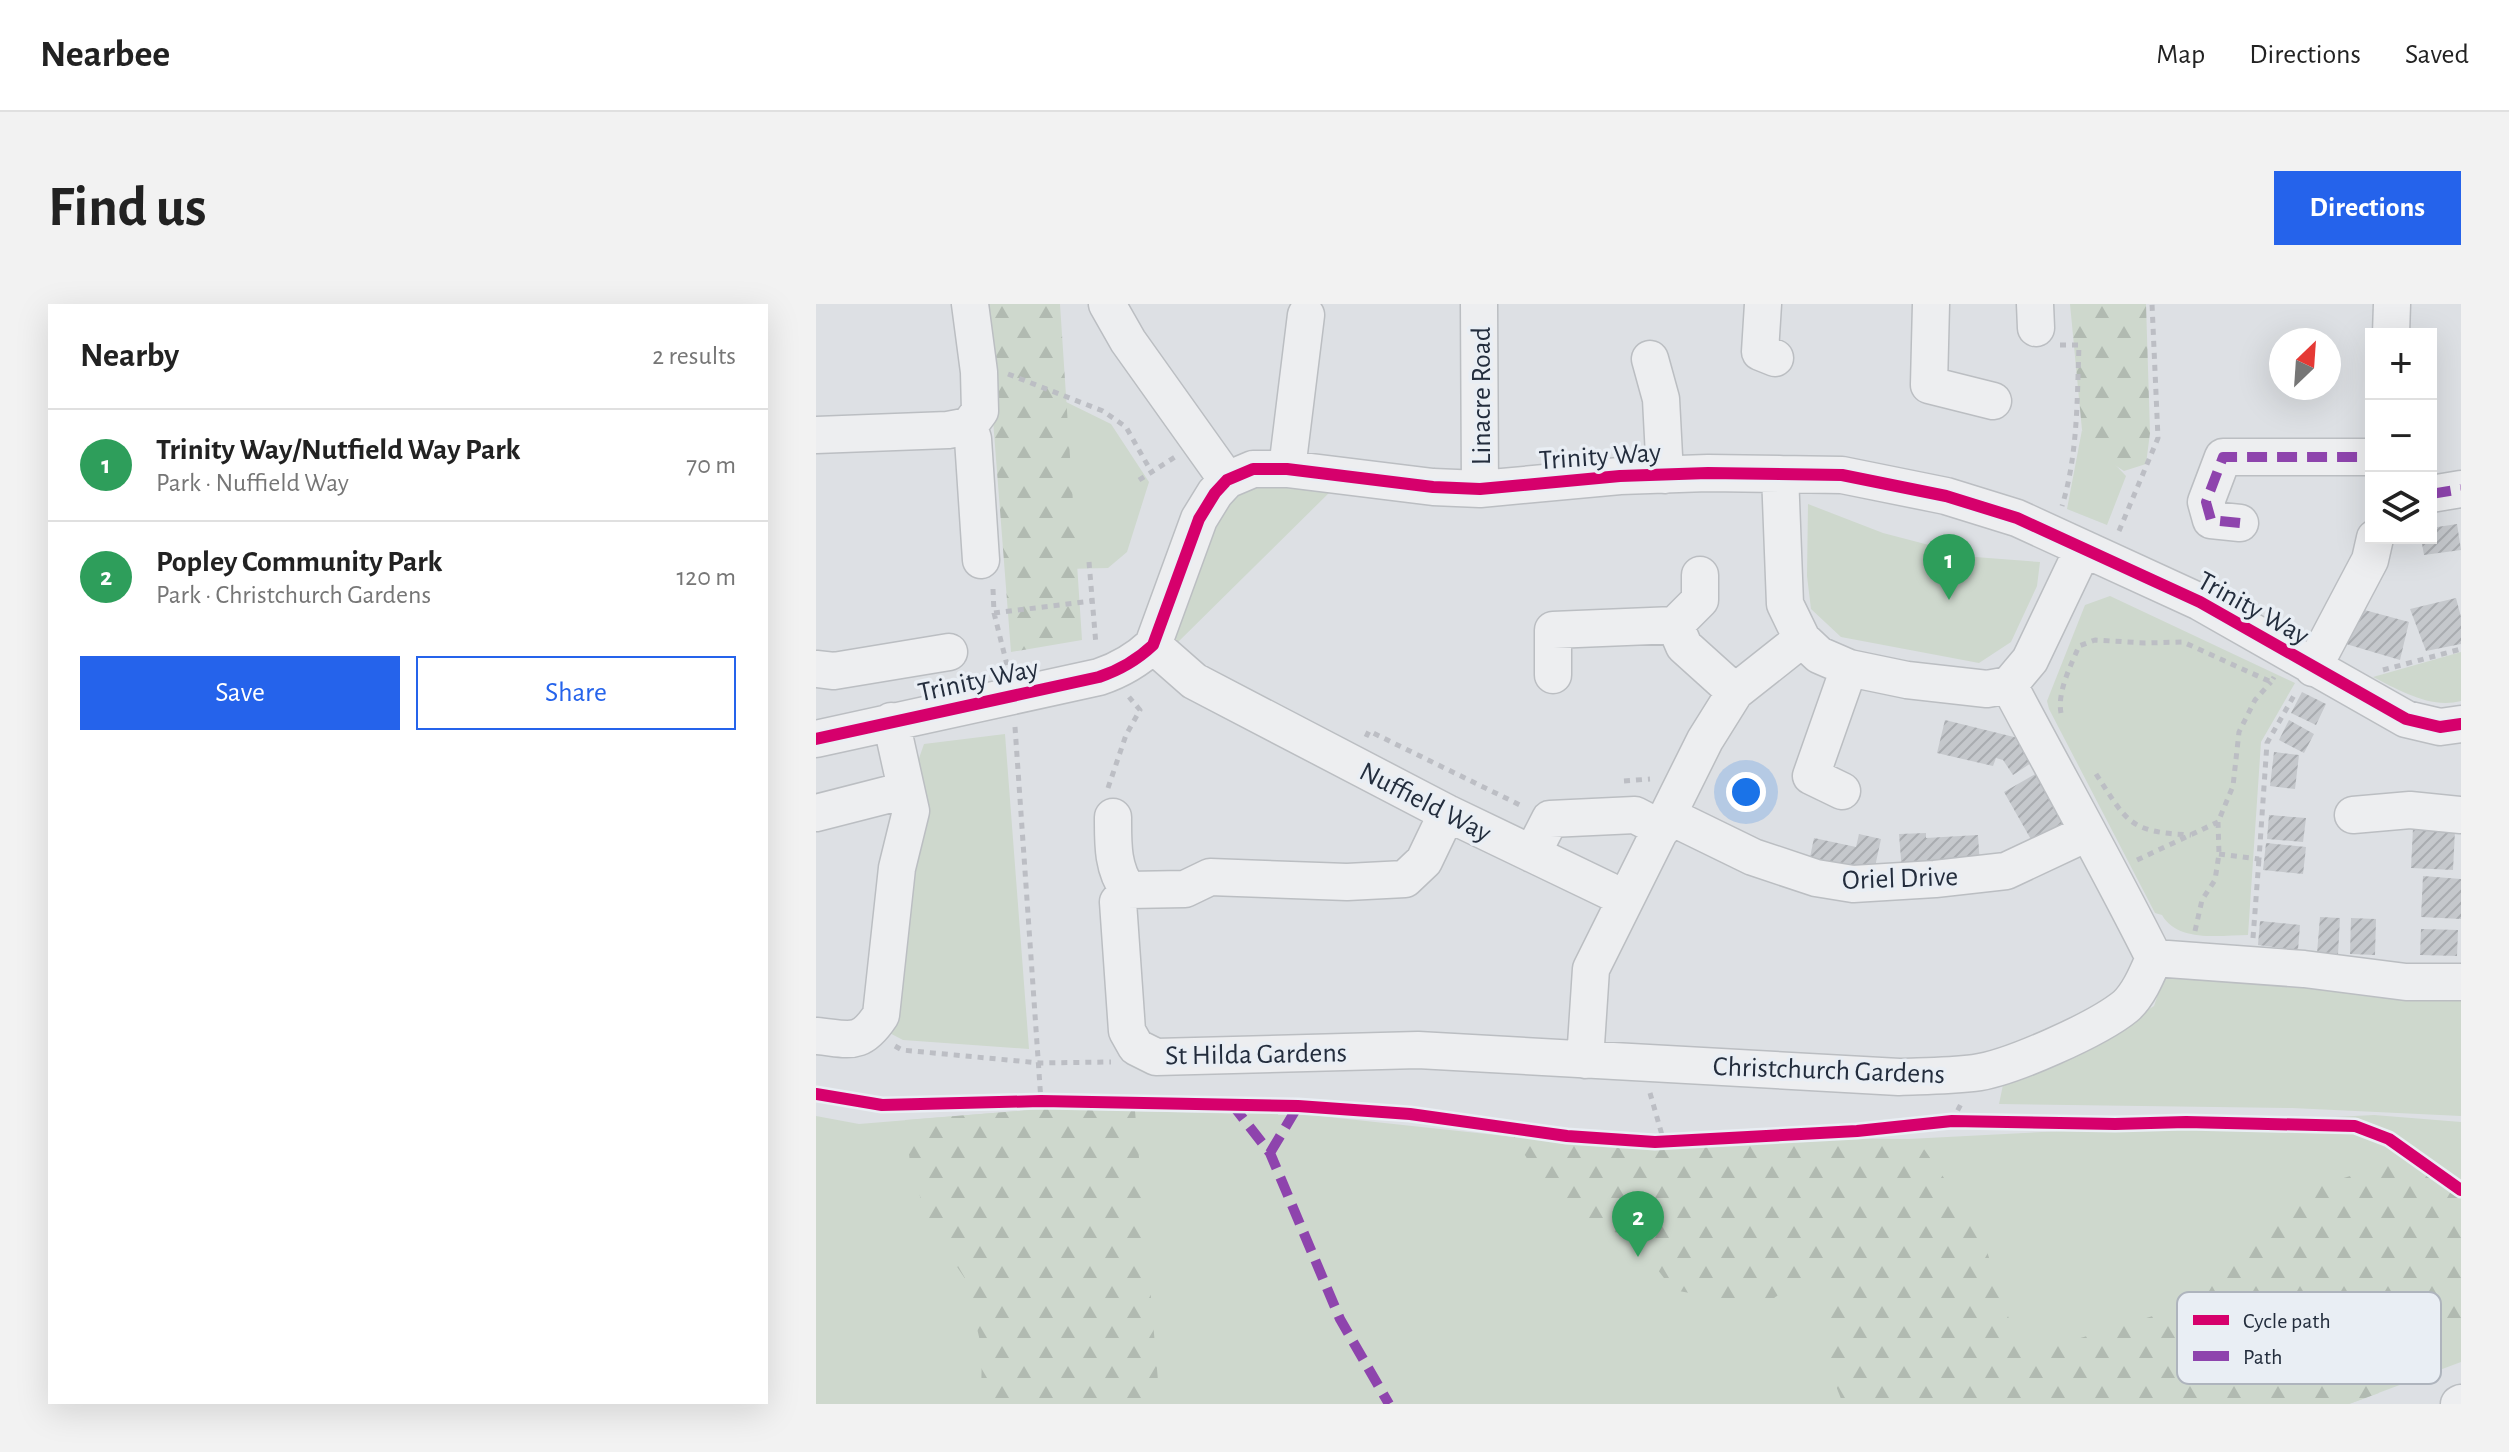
<!DOCTYPE html>
<meta charset="utf-8">
<style>
body{margin:0;font-family:"Alegreya Sans",sans-serif;background:#f2f2f2;color:#222}
.controls{position:absolute;right:24px;top:24px;display:grid;overflow:hidden;border-radius:0px;box-shadow:0 8px 32px #0002}
.controls button{width:72px;height:72px;display:grid;place-items:center;padding:0;border:0;border-bottom:2px solid #e0e0e0;background:#fff;color:#222;font:40px sans-serif}
.compass{position:absolute;left:1453px;top:24px;width:72px;height:72px;border-radius:50%;background:#fff;box-shadow:0 8px 32px #0002;rotate:25deg}
.you{position:absolute;left:930px;top:488px;width:28px;height:28px;margin:-20px;border:6px solid #fff;border-radius:50%;background:#1a73e8;box-shadow:0 0 0 12px #1a73e833}
.badge{display:grid;place-items:center;width:52px;height:52px;border-radius:50%;background:#2563eb;color:#fff;font-size:26px;font-weight:700}
.pin{position:absolute;translate:-50% -66px;filter:drop-shadow(0 2px 4px #0008)}
.pin::after{content:'';position:absolute;top:42px;width:28px;height:24px;background:inherit;clip-path:polygon(0 0,100% 0,50% 100%)}
.list{margin:0;padding:0;list-style:none}
h2{display:flex;justify-content:space-between;align-items:center;height:104px;margin:0;padding:0 32px;font-size:34px}
h2 small{font-size:26px;font-weight:400;color:#767676}
.list li{display:grid;grid-template-columns:52px 1fr auto;gap:24px;align-items:center;box-sizing:border-box;height:112px;padding:0 32px;border-top:2px solid #e0e0e0}
.list b{display:block;font-size:30px;white-space:nowrap}
.list p{margin:0;font-size:26px;white-space:nowrap;color:#767676}
.list em{font-size:26px;font-style:normal;color:#767676}
.actions{display:flex;gap:16px;padding:24px 32px}
.actions a{flex:1;padding:18px 0;border:2px solid #2563eb;border-radius:0px;text-align:center;font-size:28px;color:#2563eb}
.actions .main{background:#2563eb;color:#fff}
.icon{flex:none;width:44px;height:44px;fill:none;stroke:currentColor;stroke-width:2;stroke-linecap:round;stroke-linejoin:round}
.map{position:relative;flex:none;width:1645px;height:1100px;overflow:hidden;border-radius:0px}
header{display:flex;align-items:center;gap:48px;box-sizing:border-box;height:112px;padding:0 40px;background:#fff;border-bottom:2px solid #e0e0e0}
header strong{font-size:38px}
nav{display:flex;gap:44px;margin-inline-start:auto;font-size:28px}
.intro{display:flex;align-items:center;justify-content:space-between;box-sizing:border-box;height:192px;padding:0 48px}
h1{margin:0;font-size:56px}
.button{padding:20px 36px;border-radius:0px;background:#2563eb;color:#fff;font-size:28px;font-weight:700}
main{display:flex;gap:48px;padding:0 48px}
aside{flex:1;background:#fff;border-radius:0px;box-shadow:0 8px 32px #0002}
.map>svg:first-child{display:block}
.green{fill:#ced8cd}
.forest{fill:url(#forest-firs)}
.building{fill:url(#building-hatch)}
.lines{fill:none;stroke-linecap:round;stroke-linejoin:round}
.minor-casing{stroke:#bbbec2;stroke-width:39}
.path{stroke:#bcbec4;stroke-width:5;stroke-dasharray:6 6;stroke-linecap:butt}
.minor{stroke:#edeef0;stroke-width:36}
.quiet{stroke:#8e44ad;stroke-width:10;stroke-dasharray:20 10;stroke-linecap:butt}
.cycleway-casing{stroke:#e9eef4;stroke-width:17}
.cycleway{stroke:#d6006c;stroke-width:12}
.labels{text-anchor:middle;stroke-width:7;stroke-linejoin:round;paint-order:stroke}
.street-label{font-size:28px;fill:#232d3d;stroke:#e9eef4}
.key{fill:#e9eef4;stroke:#aeb4bd;stroke-width:2}
.key-label{font-size:22px;fill:#232d3d}
</style>
<header>
<strong>Nearbee</strong>
<nav><a>Map</a><a>Directions</a><a>Saved</a></nav>
</header>
<div class="intro"><h1>Find us</h1><a class="button">Directions</a></div>
<main>
<aside>
<h2>Nearby<small>2 results</small></h2>
<ul class="list">
<li><span class="badge" style="background:#2e9e5b">1</span><div><b>Trinity Way/Nutfield Way Park</b><p>Park · Nuffield Way</p></div><em>70 m</em></li>
<li><span class="badge" style="background:#2e9e5b">2</span><div><b>Popley Community Park</b><p>Park · Christchurch Gardens</p></div><em>120 m</em></li>
</ul>
<div class="actions"><a class="main">Save</a><a>Share</a></div>
</aside>
<div class="map">
<svg width="1645" height="1100" viewBox="0 0 1645 1100">
<defs>
<pattern id="forest-firs" width="22" height="20" patternUnits="userSpaceOnUse" patternTransform="scale(2)"><rect width="22" height="20" fill="#ced8cd"/><path d="M5 1l3.5 6h-7zM16 11l3.5 6h-7z" fill="#b1bab1"/></pattern>
<pattern id="building-hatch" width="6" height="6" patternUnits="userSpaceOnUse" patternTransform="scale(2)"><rect width="6" height="6" fill="#c5c8cc"/><path d="M-1 1l2-2M0 6l6-6M5 7l2-2" fill="none" stroke="#a9acb0"/></pattern>
</defs>
<rect width="100%" height="100%" fill="#dde0e4"/>
<path class="green" d="M242,94L295,120L333,178L311,248L292,264L249,265Z
M1266,126L1310,172L1291,221L1251,205Z
M442,175L517,185L358,342L351,325L390,214Z
M992,200L1067,229L1159,253L1224,258L1221,282L1195,338L1163,359L1025,333L995,305L991,272Z
M1294,292L1479,379L1445,438L1432,631C1405,631 1362,639 1346,611L1339,609L1233,405L1231,397L1269,301Z
M1645,348V397C1614,405 1583,386 1557,373Z
M189,430L213,745L87,736L62,723L101,460L108,440Z
M1349,669L1645,690V812L1476,804L1183,800L1188,776L1282,737L1338,702Z
M427,803L463,806L462,811H494L838,848L1558,811L1645,818V1058L1533,1100H0V812L43,820L227,805L432,810Z"/>
<path class="forest" d="M168,0H244L266,336L195,348Z
M1254,0H1330L1334,129L1330,160L1308,167L1286,153L1266,126Z
M227,805L319,807L344,1100H168L165,1093L166,1046L150,976L116,926L95,867L89,816Z
M698,833L1101,835L1164,926L1205,1052L1373,1001L1472,891L1616,847L1645,863V1023L1546,1028L1563,1089L1533,1100H1027L1010,1056L1017,994L998,965L947,1002L857,986L817,933L747,914Z"/>
<path class="building" d="M1641,220L1645,246L1608,251L1605,234H1615V224Z
M1640,294L1645,313V340L1610,347L1594,305Z
M1541,304L1593,318L1584,356L1530,340Z
M1486,388L1510,400L1500,421L1475,409Z
M1129,416L1202,434L1218,457L1197,471L1187,456L1180,454L1177,462L1121,449Z
M1473,416L1498,430L1488,449L1463,436Z
M1458,448L1483,451L1479,485L1454,482Z
M1221,469L1254,527L1221,546L1188,488Z
M1453,511L1490,514L1487,538L1451,535Z
M1597,524L1639,526L1637,566L1595,564Z
M1110,529V534L1162,531L1164,563L1086,568L1083,530Z
M1043,530L1065,535L1057,572L993,558L998,534L1040,543Z
M1450,539L1490,543L1487,570L1447,566Z
M1607,572L1645,575V615L1605,613Z
M1504,613L1524,614L1522,650L1501,649Z
M1535,614L1560,615L1559,651L1534,650Z
M1444,617L1484,621L1482,646L1442,641Z
M1605,625L1642,626L1641,652L1604,651Z"/>
<g class="lines">
<g class="minor-casing">
<path id="minor" d="M291,0L312,37L411,176
M663,0L664,185
M947,0L944,48L959,54
M1115,0L1113,81L1177,97
M1219,0L1220,24
M1575,30L1576,0
M834,55L845,95L849,171
M153,122L157,135L165,256
M0,131L132,126L153,122L164,107L163,68L154,0
M471,165L490,11
M964,170L969,300L986,335L1003,351L1033,364L1091,376L1171,385L1193,381L1214,356L1267,245
M1615,190L1645,185
M1424,219L1395,216L1390,198L1407,153H1555
M859,321L868,342L919,388
M337,341L378,377L631,509L808,594
M1497,364L1554,256L1559,234
M0,365L18,367L133,348
M737,371V326L859,321L884,296V271
M1193,381C1241,472 1292,562 1338,654
M0,435L283,373C304,366 320,357 337,341L383,215L399,189L411,176L437,165H471L617,183L664,185L804,172L892,169L1026,171L1130,192L1201,214L1384,298L1590,415L1624,423L1645,420
M1026,487L995,472L1033,364
M0,509L90,486
M631,509L608,557L589,575L531,578L394,573L369,585L312,586L302,598L311,727L320,743L340,753L602,746L1083,773C1108,772 1133,772 1158,769C1193,765 1282,725 1310,702C1323,690 1331,670 1338,654
M1537,511L1594,506L1645,511
M853,512L937,553L1000,574L1037,580L1119,575L1190,567L1271,529
M297,513C297,539 296,564 312,586
M716,550L734,515L819,511L846,525
M1338,654L1488,665L1590,678H1645
M0,732C34,735 44,743 65,711L81,564L95,507L75,417
M769,756L775,665L889,436L919,388L986,335
M1643,1100L1645,1099"/>
</g>
<path class="path" d="M1244,41H1263C1261,95 1262,150 1246,202
M192,70L287,107L310,123L336,169
M323,176L359,153
M1303,227L1342,134L1336,0
M273,258L280,341
M177,285L178,309L191,361
M178,309L276,297
M1567,366L1645,345
M1245,409C1241,388 1255,361 1263,342L1279,336L1329,339L1367,338L1455,378L1458,373
M199,423L225,797
M550,433L553,427L706,502
M1280,470C1312,519 1313,528 1375,531
M808,477L834,475
M292,484L310,431L324,406L313,393
M1403,550L1443,555L1451,439L1480,388
M1321,556L1402,518
M1379,627L1386,596L1399,576L1403,550L1402,518L1417,482L1423,428L1439,396L1455,378
M1437,634L1443,555
M79,742L86,746L224,759L295,758
M834,789L848,838
M1136,817L1145,800"/>
<use href="#minor" class="minor"/>
<path class="quiet" d="M1615,190L1645,185
M1424,219L1395,216L1390,198L1407,153H1555
M415,799L454,849L524,1015L573,1100
M454,849L482,802"/>
<g class="cycleway-casing">
<path id="cycleway" d="M0,435L283,373C304,366 320,357 337,341L383,215L399,189L411,176L437,165H471L617,183L664,185L804,172L892,169L1026,171L1130,192L1201,214L1384,298L1590,415L1624,423L1645,420
M0,790L66,801L225,797L482,802L594,810L751,832L839,838L1041,827L1136,817L1299,820L1370,818L1539,822L1573,835L1645,886"/>
</g>
<use href="#cycleway" class="cycleway"/>
</g>
<g class="labels">
<g class="street-label">
<text transform="translate(664 92) rotate(-90)" y="10">Linacre Road</text>
<text transform="translate(784 151) rotate(-4)" y="10">Trinity Way</text>
<text transform="translate(1438 303) rotate(29)" y="10">Trinity Way</text>
<text transform="translate(162 375) rotate(-12)" y="10">Trinity Way</text>
<text transform="translate(610 497) rotate(27)" y="10">Nuffield Way</text>
<text transform="translate(1084 573) rotate(-2)" y="10">Oriel Drive</text>
<text transform="translate(440 749) rotate(-1)" y="10">St Hilda Gardens</text>
<text transform="translate(1013 765) rotate(2)" y="10">Christchurch Gardens</text>
</g>
</g>
<rect x="1361" y="988" width="264" height="92" rx="12" class="key"/>
<rect x="1377" y="1011" width="36" height="10" fill="#d6006c"/>
<rect x="1377" y="1047" width="36" height="10" fill="#8e44ad"/>
<g class="key-label">
<text x="1427" y="1024">Cycle path</text>
<text x="1427" y="1060">Path</text>
</g>
</svg>
<div class="controls">
<button>+</button>
<button>−</button>
<button><svg class="icon" aria-label="layers" viewBox="0 0 24 24"><path d="M12 4l9 5-9 5-9-5zM3 14l9 5 9-5"/></svg></button>
</div>
<svg class="compass" viewBox="-18 -18 36 36"><path d="M0-13l5 13h-10z" fill="#e53935"/><path d="M0 13l5-13h-10z" fill="#767676"/></svg>
<div class="you"></div>
<div class="pin badge" style="left:1133px;top:296px;background:#2e9e5b">1</div>
<div class="pin badge" style="left:822px;top:953px;background:#2e9e5b">2</div>
</div>
</main>
